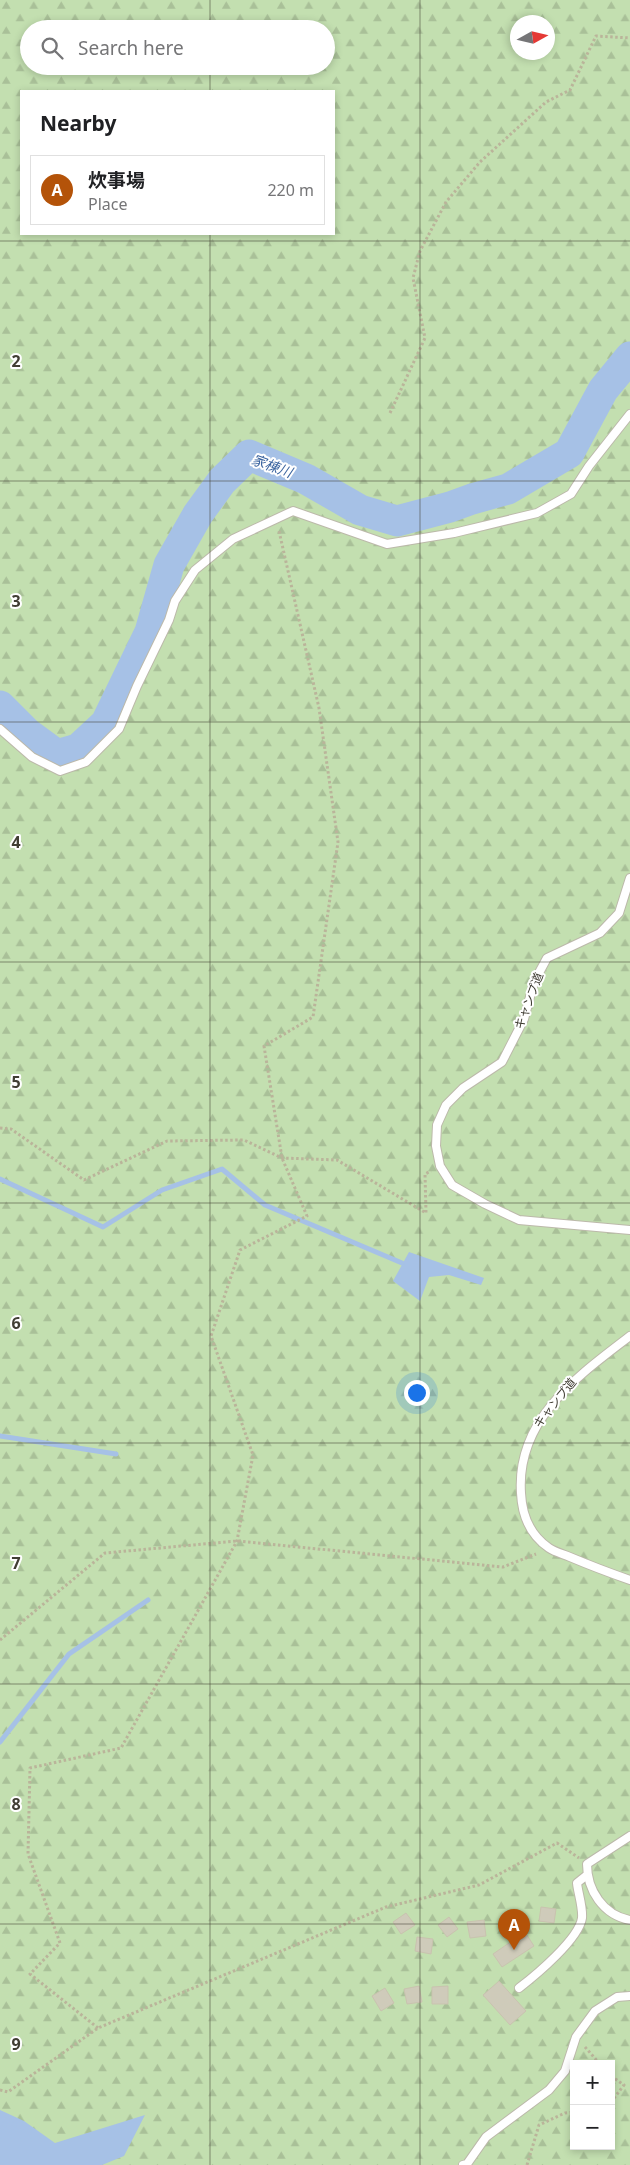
<!DOCTYPE html>
<meta charset="utf-8">
<style>
body{margin:0;font-family:"Noto Sans","Noto Sans JP",sans-serif;background:#f6f6f6;color:#202124}
.controls{position:absolute;right:15px;bottom:15px;display:grid;overflow:hidden;border-radius:0px;box-shadow:0 2px 8px #0003}
.controls button{width:45px;height:45px;display:grid;place-items:center;padding:0;border:0;border-bottom:1px solid #e0e0e0;background:#fff;color:#202124;font:25px sans-serif}
.compass{position:absolute;left:510px;top:15px;width:45px;height:45px;border-radius:50%;background:#fff;box-shadow:0 2px 8px #0003;rotate:82deg}
.you{position:absolute;left:416px;top:1392px;width:18px;height:18px;margin:-12px;border:4px solid #fff;border-radius:50%;background:#1a73e8;box-shadow:0 0 0 8px #1a73e833}
.badge{display:grid;place-items:center;width:32px;height:32px;border-radius:50%;background:#b45309;color:#fff;font-size:16px;font-weight:700}
.pin{position:absolute;translate:-50% -41px;filter:drop-shadow(0 1px 2px #0008)}
.pin::after{content:'';position:absolute;top:26px;width:18px;height:15px;background:inherit;clip-path:polygon(0 0,100% 0,50% 100%)}
.list{margin:0;padding:0;list-style:none}
h2{display:flex;justify-content:space-between;align-items:center;height:65px;margin:0;padding:0 20px;font-size:21px}
h2 small{font-size:16px;font-weight:400;color:#757577}
.list li{display:grid;grid-template-columns:32px 1fr auto;gap:15px;align-items:center;box-sizing:border-box;height:70px;margin:0 10px 10px;padding:0 10px;border:1px solid #e0e0e0;border-radius:0px}
.list b{display:block;font-size:19px;white-space:nowrap}
.list p{margin:0;font-size:16px;white-space:nowrap;color:#757577}
.list em{font-size:16px;font-style:normal;color:#757577}
.icon{flex:none;width:28px;height:28px;fill:none;stroke:currentColor;stroke-width:2;stroke-linecap:round;stroke-linejoin:round}
.map{position:relative;flex:none;width:630px;height:2165px;overflow:hidden}
.search{position:absolute;background:#fff;box-shadow:0 2px 8px #0003;left:20px;top:20px;width:315px;height:55px;display:flex;align-items:center;gap:12px;box-sizing:border-box;padding:0 18px;border-radius:28px;color:#757577;font-size:19px}
.panel{position:absolute;background:#fff;box-shadow:0 2px 8px #0003;left:20px;top:90px;width:315px;height:145px;border-radius:0px}
.map>svg:first-child{display:block}
.forest{fill:url(#forest-firs);fill-rule:evenodd}
.water{fill:#a6c1e6}
.lines{fill:none;stroke-linecap:round;stroke-linejoin:round}
.stream{stroke:#a6c1e6;stroke-width:5}
.river{stroke:#a6c1e6;stroke-width:31}
.building{fill:#cfcbba;stroke:#c9c3af}
.service-casing{stroke:#bcb9aa;stroke-width:10}
.path{stroke:#bab49a;stroke-width:3;stroke-dasharray:2.5 2.5;stroke-linecap:butt}
.service{stroke:#fff;stroke-width:8}
.grid{fill:none;stroke:#413e34;stroke-width:1;stroke-opacity:0.55}
.labels{text-anchor:middle;stroke-width:4;stroke-linejoin:round;paint-order:stroke}
.street-label{font-size:12px;fill:#413e34;stroke:#fff}
.water-label{font-size:14px;font-style:italic;fill:#3b649f;stroke:#fff}
.grid-label{font-size:16px;text-anchor:middle;font-weight:bold;fill:#413e34;stroke:#fff;stroke-width:4;stroke-linejoin:round;paint-order:stroke}
</style>
<div class="map">
<svg width="630" height="2165" viewBox="0 0 630 2165">
<defs>
<pattern id="forest-firs" width="22" height="20" patternUnits="userSpaceOnUse" patternTransform="scale(1.25)"><rect width="22" height="20" fill="#c3dfb0"/><path d="M5 1l3.5 6h-7zM16 11l3.5 6h-7z" fill="#a9c098"/></pattern>
</defs>
<rect width="100%" height="100%" fill="#efeee4"/>
<path class="forest" d="M0,0H630V2165H0ZM518,22H548V52H518ZM29,29H326V66H29ZM21,91H334V234H21ZM574,2064H611V2146H574Z"/>
<path class="water" d="M409,1252L484,1278L481,1285L449,1275L429,1277L420,1301L393,1281Z
M0,2110L24,2121L55,2143L145,2115L124,2156L102,2165H0Z"/>
<g class="lines">
<path class="stream" d="M0,1179L103,1227L162,1190L222,1169L265,1205L402,1263
M0,1436L116,1454
M0,1742L69,1654L148,1600"/>
<path class="river" d="M0,706L27,733L57,755L78,749L106,723L150,632L169,565L198,514L222,481L249,455L306,479L360,510L397,521L450,507L472,499L508,489L569,453L603,390L630,357"/>
</g>
<path class="building" d="M541,1907L556,1909L554,1923L539,1921Z
M406,1913L415,1925L401,1934L393,1922Z
M449,1917L458,1929L447,1937L438,1925Z
M484,1920L486,1936L470,1938L467,1922Z
M525,1932L534,1946L502,1967L493,1954Z
M417,1937L433,1939L431,1954L415,1951Z
M499,1981L526,2011L510,2025L483,1995Z
M419,1986L422,2002L407,2004L404,1989Z
M448,1986V2004H432V1987Z
M385,1988L394,2003L381,2011L372,1996Z"/>
<g class="lines">
<g class="service-casing">
<path id="service" d="M0,729L32,757L60,771L86,762L119,729L137,686L169,620L175,601L195,570L233,539L293,511L387,544L454,533L537,513L571,494L589,466L630,414
M630,878L619,913L600,933L547,958L534,982L524,1019L502,1062L463,1088L446,1105L437,1125L436,1146L440,1166L452,1185L485,1204L519,1220L630,1230
M630,1336C578,1376 516,1419 521,1493C522,1515 530,1535 549,1548C555,1552 563,1554 570,1557C589,1565 610,1573 630,1580
M630,1836L587,1864C587,1890 603,1915 630,1920
M519,1988C536,1975 579,1939 582,1918C583,1907 578,1893 577,1883L587,1875
M463,2165L467,2164L486,2137L549,2090L565,2071L576,2037L595,2011L617,1997L630,1996"/>
</g>
<path class="path" d="M390,413L425,338L413,278L420,251L446,202L480,162L546,102L570,90L596,36L630,38
M0,1128L11,1129L84,1180L167,1141L244,1140L282,1158L337,1160L426,1213L425,1174L431,1171
M0,1640L105,1553L237,1541L503,1567L536,1554
M98,2028L30,1974L60,1943L28,1854L30,1768L121,1748L237,1541L253,1455L211,1336L240,1250L307,1216L282,1158L264,1046L313,1017L338,842L319,708L279,531
M585,2047L600,2064
M611,2076L624,2085L611,2102
M0,2090L8,2092L98,2028L386,1907L479,1885L557,1843L579,1858
M527,2165L539,2125L565,2113L574,2112"/>
<use href="#service" class="service"/>
</g>
<path class="grid" d="M210,0V29M420,0V2165M210,66V91M210,234V2165M0,241H630M0,481H630M0,722H630M0,962H630M0,1203H630M0,1443H630M0,1684H630M0,1924H630"/>
<g class="labels">
<g class="street-label">
<text transform="translate(529 1001) rotate(-69)" y="4">キャンプ道</text>
<text transform="translate(555 1403) rotate(-51)" y="4">キャンプ道</text>
</g>
<g class="water-label">
<text transform="translate(272 466) rotate(20)" y="5">家棟川</text>
</g>
</g>
<g class="grid-label">
<text x="16" y="367">2</text>
<text x="16" y="607">3</text>
<text x="16" y="848">4</text>
<text x="16" y="1088">5</text>
<text x="16" y="1329">6</text>
<text x="16" y="1569">7</text>
<text x="16" y="1810">8</text>
<text x="16" y="2050">9</text>
</g>
</svg>
<div class="controls">
<button>+</button>
<button>−</button>
</div>
<svg class="compass" viewBox="-18 -18 36 36"><path d="M0-13l5 13h-10z" fill="#e53935"/><path d="M0 13l5-13h-10z" fill="#757577"/></svg>
<div class="you"></div>
<div class="pin badge" style="left:514px;top:1950px">A</div>
<div class="search"><svg class="icon" aria-label="search" viewBox="0 0 24 24"><circle cx="10" cy="10" r="6"/><path d="M15 15l6 6"/></svg>Search here</div>
<section class="panel">
<h2>Nearby<small></small></h2>
<ul class="list">
<li><span class="badge">A</span><div><b>炊事場</b><p>Place</p></div><em>220 m</em></li>
</ul>
</section>
</div>
